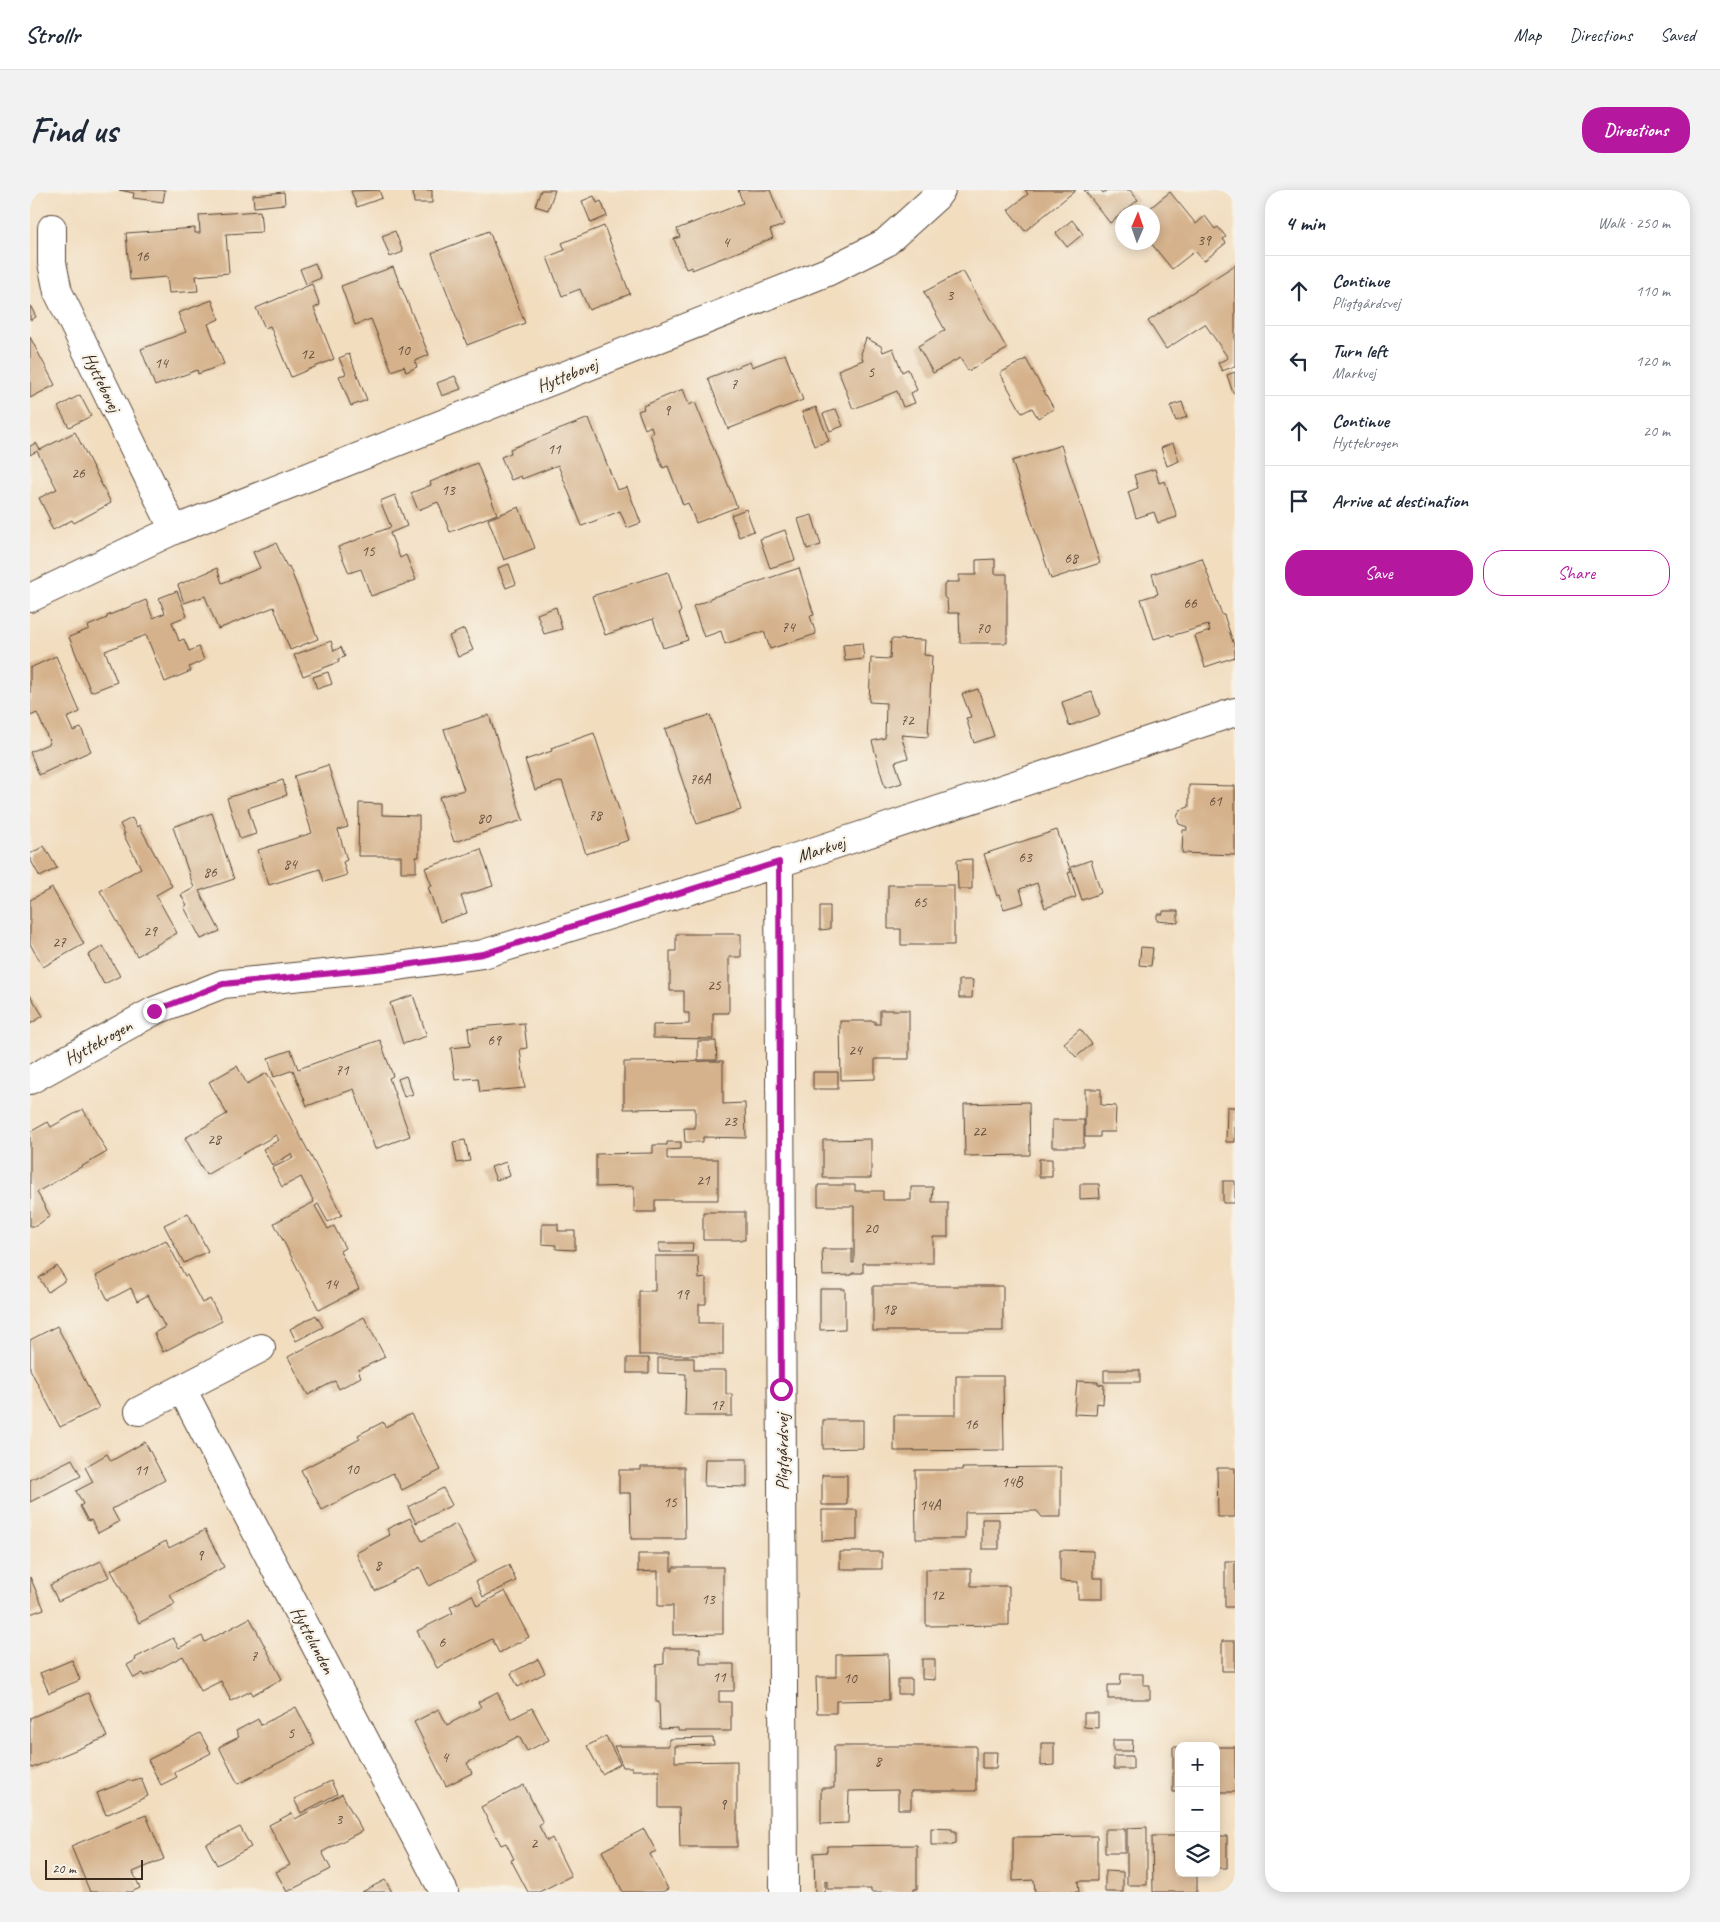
<!DOCTYPE html>
<meta charset="utf-8">
<style>
body{margin:0;font-family:Caveat,sans-serif;background:#f2f2f3;color:#1f2937}
.controls{position:absolute;right:15px;bottom:15px;display:grid;overflow:hidden;border-radius:10px;box-shadow:0 2px 12px #0003}
.controls button{width:45px;height:45px;display:grid;place-items:center;padding:0;border:0;border-bottom:1px solid #e0e1e3;background:#fff;color:#1f2937;font:25px sans-serif}
.compass{position:absolute;left:1085px;top:15px;width:45px;height:45px;border-radius:50%;background:#fff;box-shadow:0 2px 12px #0003;rotate:2deg}
.scale{position:absolute;left:15px;bottom:12px;width:98px;box-sizing:border-box;padding-left:5px;border:2px solid #3b2a1e;border-top:0;font-size:14px;line-height:18px;white-space:nowrap;color:#3b2a1e;-webkit-text-stroke:4px #f7f3e8;paint-order:stroke}
.stop{position:absolute;width:15px;height:15px;margin:-11px;border:4px solid #b5179e;border-radius:50%;background:#fff}
.stop.end{background:#b5179e;border-color:#fff;box-shadow:0 1px 5px #0008}
.list{margin:0;padding:0;list-style:none}
h2{display:flex;justify-content:space-between;align-items:center;height:65px;margin:0;padding:0 20px;font-size:21px}
h2 small{font-size:16px;font-weight:400;color:#747a83}
.list li{display:grid;grid-template-columns:32px 1fr auto;gap:15px;align-items:center;box-sizing:border-box;height:70px;padding:0 20px;border-top:1px solid #e0e1e3}
.list b{display:block;font-size:19px;white-space:nowrap}
.list p{margin:0;font-size:16px;white-space:nowrap;color:#747a83}
.list em{font-size:16px;font-style:normal;color:#747a83}
.actions{display:flex;gap:10px;padding:15px 20px}
.actions a{flex:1;padding:11px 0;border:1px solid #b5179e;border-radius:20px;text-align:center;font-size:18px;color:#b5179e}
.actions .main{background:#b5179e;color:#fff}
.icon{flex:none;width:28px;height:28px;fill:none;stroke:currentColor;stroke-width:2;stroke-linecap:round;stroke-linejoin:round}
.map{position:relative;flex:none;width:1205px;height:1702px;overflow:hidden;border-radius:20px}
header{display:flex;align-items:center;gap:30px;box-sizing:border-box;height:70px;padding:0 25px;background:#fff;border-bottom:1px solid #e0e1e3}
header strong{font-size:24px}
nav{display:flex;gap:28px;margin-inline-start:auto;font-size:18px}
.intro{display:flex;align-items:center;justify-content:space-between;box-sizing:border-box;height:120px;padding:0 30px}
h1{margin:0;font-size:35px}
.button{padding:12px 22px;border-radius:20px;background:#b5179e;color:#fff;font-size:18px;font-weight:700}
main{display:flex;gap:30px;padding:0 30px}
aside{flex:1;background:#fff;border-radius:20px;box-shadow:0 2px 12px #0003}
.map>svg:first-child{display:block}
.building{fill:#d5b28c}
.lines{fill:none;stroke-linecap:round;stroke-linejoin:round}
.minor-casing{stroke:#564536;stroke-width:30}
.minor{stroke:#fff;stroke-width:28}
.route{stroke:#b5179e;stroke-width:6}
.labels{text-anchor:middle;stroke-width:4.5;stroke-linejoin:round;paint-order:stroke}
.number-label{font-size:15px;fill:#624c3a}
.street-label{font-size:18px;fill:#3b2a1e;stroke:#f7f3e8}
</style>
<header>
<strong>Strollr</strong>
<nav><a>Map</a><a>Directions</a><a>Saved</a></nav>
</header>
<div class="intro"><h1>Find us</h1><a class="button">Directions</a></div>
<main>
<div class="map">
<svg width="1205" height="1702" viewBox="0 0 1205 1702">
<rect width="100%" height="100%" fill="#f7f3e8"/>
<filter id="ink" filterUnits="userSpaceOnUse"><feTurbulence type="fractalNoise" baseFrequency=".02" numOctaves="2"/><feDisplacementMap in="SourceGraphic" scale="10" xChannelSelector="R" yChannelSelector="G"/><feConvolveMatrix kernelMatrix="1 2 1 2 8 2 1 2 1" color-interpolation-filters="sRGB"/></filter>
<filter id="wash" filterUnits="userSpaceOnUse"><feTurbulence type="fractalNoise" baseFrequency=".0096" numOctaves="4" result="noise"/><feDisplacementMap in="SourceGraphic" scale="20" xChannelSelector="R" yChannelSelector="G"/><feGaussianBlur stdDeviation="1.12" result="paint"/><feColorMatrix in="noise" values="0 0 0 0 0 0 0 0 0 0 0 0 0 0 0 0 0 1.4 0 .05"/><feComposite in="paint" operator="in"/></filter>
<g filter="url(#wash)">
<rect width="100%" height="100%" fill="#f2ddbf"/>
<g id="blocks">
<path class="building" d="M89,0H135L133,12L103,8L104,3Z
M349,0L352,8L327,17L321,1Z
M383,0H402V13H384Z
M511,0H525L518,20L505,16Z
M708,0H740L754,35L740,40L743,48L662,80V77L656,79L644,49L650,47L647,39L713,13Z
M995,0H1046L995,41L978,20L998,4Z
M1054,0H1071L1073,3L1077,0H1100L1108,10L1080,33Z
M254,2L255,14L224,17L223,5Z
M1140,2L1166,34L1175,26L1185,39L1188,37L1196,47L1193,49L1196,53L1174,71L1165,61L1142,79L1120,52H1122V22H1115Z
M564,6L567,13L571,11L577,26L561,33L552,11Z
M230,21L232,42L196,44L199,83L166,86L168,101L139,103L137,87L100,90L96,43L165,38V43H170L169,25Z
M1042,30L1053,44L1037,57L1026,43Z
M574,36L600,104L559,120L550,99L532,106L517,67L535,60L532,53Z
M365,41L373,62L360,67L352,46Z
M459,41L495,133L437,155L402,63Z
M285,73L291,88L276,94L270,79Z
M1205,75V176L1192,181L1188,173L1198,168L1175,134L1136,159L1118,131Z
M363,77L399,165L385,171L387,177L376,182L374,176L362,181L341,129L325,135L311,96Z
M933,81L977,159L938,181L930,168L903,183L888,156L915,140L894,102Z
M282,94L290,115L284,118L304,169L261,187L240,136L235,138L226,118Z
M182,110L189,129L178,134L194,174L168,184L167,180L125,196L111,159L156,142L148,123Z
M0,115L6,127L0,130Z
M0,147L25,195L0,208Z
M836,148L851,156L853,162L863,158L872,182L878,179L887,200L881,203L885,213L873,217L867,201L823,219L808,180L833,170L831,164Z
M319,164L337,210L321,216L309,186L316,184L309,168Z
M755,164L773,210L698,239L678,188L720,172L722,177Z
M996,169L1024,219L1008,228L1002,218L992,223L970,183Z
M1205,182V202L1203,203L1197,185Z
M425,186L431,199L412,206L407,193Z
M653,199L659,215L665,212L707,317L666,333L658,313L653,315L638,276L633,278L620,244L623,243L621,236L615,239L608,221L614,219L613,216Z
M50,205L61,226L39,237L28,217Z
M1152,212L1157,227L1146,231L1140,216Z
M786,217L799,251L784,256L772,222Z
M806,219L813,236L800,241L793,224Z
M559,228L587,300L597,297L611,333L597,338L590,321L552,336L528,275L492,289L491,286L481,290L471,267L481,263L480,259Z
M45,242L81,313L44,333L42,330L23,340L18,331L20,330L9,308L27,299L7,261L0,265V256L6,253L10,260Z
M1143,253L1149,271L1137,276L1131,258Z
M1031,255L1070,373L1021,389L982,271Z
M447,273L467,324L420,342L408,312L388,320L381,303L401,295L400,292Z
M1125,279L1129,293L1135,291L1147,327L1128,333L1124,322L1106,328L1098,302L1108,298L1104,285Z
M365,305L377,336L360,343L370,368L376,365L386,390L341,406L331,379L319,383L308,357L361,337L350,311Z
M489,317L505,358L474,370L458,329Z
M716,319L724,341L709,347L701,325Z
M782,325L791,355L777,359L768,329Z
M755,340L765,370L740,378L730,349Z
M246,353L257,377L259,376L288,449L260,460L244,417L188,439L175,406L154,413L148,395L187,378L192,393L230,378L223,362Z
M1172,368L1192,425H1194L1205,458V467L1175,477L1165,446L1180,441L1178,435L1141,446L1140,444L1124,449L1111,409L1128,404L1122,384Z
M965,369V384H977V453H930L929,423H918L917,410L914,407V395L918,392H929V385H946V370Z
M479,374L486,394L476,398L468,378Z
M769,378L784,425L780,426L786,444L740,459L734,441L695,454L691,441L674,447L663,416L680,410V408Z
M638,382L651,421L649,423L658,450L633,458L623,429L575,445L562,406Z
M147,401L157,426L142,432L149,451L154,449L159,461L169,457L174,470L159,477L161,481L135,492L116,445L75,461L87,492L61,502L39,447L59,439L58,436L77,428V426L116,410L123,428L135,423L129,408Z
M526,417L532,439L514,444L507,424Z
M434,439L443,460L428,467L419,446Z
M861,449L895,450L894,465L902,466L898,547L871,545L878,568L865,572L872,593L855,598L842,551L855,548L856,513L839,512L841,468L860,469Z
M301,451L304,461L311,457L315,467L308,469L309,472L273,486L264,465Z
M832,453L834,469L815,471L813,455Z
M26,466L50,522L37,528L43,541L51,538L61,561L9,585L0,562L20,553L7,523L0,526V478Z
M298,482L302,494L287,499L283,487Z
M948,499L964,546L944,553L936,528L941,527L932,504Z
M1062,502L1070,525L1039,536L1032,512Z
M459,525L493,630L424,652L409,607L434,600L414,539Z
M680,525L711,620L667,634L635,539Z
M564,543L599,650L556,664L532,591L505,600L495,570L522,561L521,558Z
M298,575L318,637L308,640L317,670L313,672L317,685L294,692L290,679L239,695L228,660L282,643L264,586Z
M253,590L257,605L218,618L226,644L210,649L197,608Z
M1159,595L1205,596V665L1152,663L1153,640H1157V637L1149,634L1147,627L1150,620L1159,617Z
M329,613L352,614V625L389,626V667H386V682H371V666H328Z
M182,623L204,689L169,701L190,741L171,749L154,717L157,715L151,705L164,698L143,637Z
M102,628L107,637L109,635L142,696L126,705L147,743L107,766L70,701L111,678L93,644H95L90,634Z
M1027,640L1041,682L1038,683L1046,707L1015,718L1007,693L990,699L994,713L974,719L969,705L967,706L954,664Z
M14,656L27,678L10,687L0,669V664Z
M451,659L463,696L431,706L437,723L410,732L398,697L402,696L395,678Z
M942,669V699H928L927,670Z
M1061,670L1071,703L1052,710L1041,677Z
M858,695H924V755H871V739H858Z
M22,698L54,754L13,777L0,754V710Z
M790,716H800V739L790,740Z
M1133,721H1148V733L1127,731V724H1133Z
M646,744H711V767H699V823H683V849L623,848V835L659,834V823H654V801H640V761H646Z
M73,756L90,786L74,794L58,765Z
M1111,757L1123,758L1121,776L1109,775Z
M929,790H943L942,808H929Z
M0,805L13,826L0,834Z
M383,805L397,846L373,854L360,813Z
M850,820H879V869H845V889L811,890L810,831H845V834H850Z
M494,833L497,858L490,859L495,898L450,902L448,888L425,890L421,858L440,856L438,838Z
M1050,839L1062,854L1046,867L1034,853Z
M350,850L363,886L359,888L380,946L345,959L324,899L277,916L263,880L244,887L238,868L261,860L268,879Z
M668,851H686L687,870H668Z
M693,871V914L715,913L716,948L673,947V952H655L654,938H665V918L594,919V872Z
M207,876L217,894L237,883L312,1025L298,1032L288,1014L285,1016L298,1039L304,1036L315,1058L310,1061L329,1099L289,1120L244,1033L284,1012L271,987L252,997L242,978L263,968L261,964L242,975L233,959L249,950L246,945L176,985L155,948L197,924L179,892Z
M783,882H808V899H783Z
M376,886L383,904L374,907L368,889Z
M1055,899H1071V915L1086,916L1085,942H1070V947H1055Z
M999,912L1000,965L935,966L934,914Z
M1197,917H1205V952H1196Z
M53,919L77,962L7,1002L20,1026L6,1036H0V942L18,932L21,937Z
M1022,930H1054V957H1022Z
M841,949V988H793V950Z
M435,950L440,971L427,973L423,952Z
M637,952H651V959L637,960V969H688V1010H625V1022H604V996L566,997V964L623,963V955H637Z
M1009,969H1022V987H1009Z
M476,972L480,986L466,990L461,977Z
M1193,991H1205V1013H1193Z
M1050,994H1069L1070,1008L1050,1009Z
M788,995H825V1001H853V1010H881V997H903L902,1012H918V1047H903V1073H833V1083H822V1085L793,1086L792,1059H822V1073H824V1016H788Z
M673,1022H715V1050H673Z
M158,1023L178,1061L154,1073L134,1035Z
M512,1034H528V1041H545V1060L526,1059V1055L512,1054Z
M136,1050L155,1086L157,1085L172,1113L180,1109L192,1131L133,1162L124,1143L135,1137L118,1105L107,1111L101,1098L78,1110L66,1086Z
M629,1053H663L662,1062H629Z
M625,1066H668L669,1089L676,1088V1114H669V1133H693V1165H609V1101H625Z
M27,1076L36,1090L18,1102L9,1088Z
M843,1096H973V1141H843Z
M790,1099H815V1139L790,1140Z
M286,1125L293,1137L266,1151L260,1139Z
M334,1127L355,1167L328,1180L331,1187L309,1199L305,1191L278,1205L258,1167Z
M27,1136L69,1218L30,1237L0,1179V1150Z
M597,1168H619V1183H597Z
M628,1168H664V1180H696V1204H702V1226H655L656,1184L628,1183Z
M1074,1180H1110V1192H1074Z
M926,1186H973L974,1260L864,1261V1225H926Z
M1047,1191L1068,1192V1194L1074,1195L1073,1214L1067,1213L1066,1225L1044,1224Z
M381,1224L411,1280L372,1300L363,1283L292,1320L271,1280L330,1249L328,1245L353,1232L355,1237Z
M793,1230H833V1258L793,1259Z
M115,1252L135,1290L82,1319L89,1332L68,1343L61,1330L58,1331L50,1316L53,1314L46,1301L63,1292L55,1277L77,1264L81,1271Z
M42,1269L51,1286L0,1312V1290Z
M675,1269H717V1297L674,1296Z
M611,1277H654L655,1349H601L600,1303H589V1280H611Z
M1031,1277V1327H1012L1007,1321L935,1322V1349H886L885,1280H933L932,1278Z
M1187,1278H1205V1327H1188Z
M792,1285H817V1315H792Z
M413,1298L422,1315L386,1333L378,1317Z
M792,1320H827V1350L792,1351Z
M380,1328L392,1351L426,1334L446,1372L399,1396L390,1377L345,1401L326,1363L360,1345L357,1339Z
M952,1329H969V1359H952Z
M175,1340L194,1377L140,1405L145,1414L109,1433L81,1380L136,1351L139,1358Z
M1030,1360L1063,1361V1388H1073V1409H1048V1392L1030,1391Z
M810,1362H852V1379H810Z
M608,1364H641V1381H643V1377H693V1444L643,1445V1416H628V1381L608,1382Z
M71,1371L79,1387L28,1411L20,1395Z
M1195,1371H1205V1417H1195Z
M479,1375L486,1391L453,1407L446,1391Z
M896,1379H941V1396H979V1435L896,1436Z
M0,1387L14,1419L0,1424Z
M475,1401L499,1447L469,1463L462,1449L407,1478L387,1441L423,1423L420,1417L442,1405L447,1416Z
M220,1428L252,1489L222,1505L221,1501L201,1511L191,1491L171,1501L153,1466L115,1486L113,1483L104,1488L97,1475L106,1470L105,1468L143,1448L149,1458L172,1446L175,1452Z
M1192,1451H1205V1481H1192Z
M634,1458H670V1474H704V1501H689V1512H701V1541H648V1538L630,1539L629,1512H626V1475L634,1474Z
M858,1464L859,1510L806,1511V1523H787L786,1487H806V1465Z
M508,1469L515,1483L488,1497L481,1483Z
M892,1469H905V1490L892,1489Z
M42,1470L50,1490L19,1503L10,1483Z
M1091,1484H1113V1495H1120V1509H1078V1495H1090Z
M868,1489H882V1504H868Z
M467,1502L481,1529L502,1518L519,1550L497,1561L489,1546L437,1573L442,1583L416,1596L384,1532L409,1519L417,1535L451,1517L448,1512Z
M58,1503L77,1547L2,1578L0,1575V1528Z
M266,1517L285,1554L208,1594L189,1557L209,1547L206,1541L228,1529L231,1535Z
M1054,1523H1068V1538L1054,1537Z
M170,1543L181,1563L144,1582L147,1587L131,1595L118,1570Z
M576,1546L590,1574L572,1584L557,1556Z
M683,1548L684,1555L645,1556V1572L707,1571V1657H650L649,1618H629V1580H602V1577H593L584,1556H639V1549Z
M1083,1550H1103L1102,1561H1083Z
M1011,1553H1024V1575L1011,1576Z
M804,1556H946V1601H881V1619H868V1600L819,1601L818,1633L791,1634V1598H804Z
M1143,1557H1149V1602H1143Z
M1186,1557H1205V1602H1186Z
M952,1562H967L966,1578H952Z
M1084,1566H1103V1579H1084Z
M111,1588L118,1606L76,1625L67,1603L100,1590L101,1591Z
M301,1591L307,1604L271,1623L264,1609Z
M494,1595L513,1633L509,1636L517,1651L522,1648L541,1686L509,1702H498L481,1670L484,1669L476,1653L471,1655L451,1617Z
M312,1604L332,1641L292,1662L301,1679L257,1702L246,1682L260,1675L239,1635L262,1623L265,1629Z
M116,1625L134,1669L103,1682L110,1698L101,1702H60L41,1656Z
M210,1637L221,1657L187,1675L176,1654Z
M1117,1637V1695H1097V1638Z
M901,1638L922,1639V1641H926V1653L922,1654V1655H901Z
M614,1639L626,1661L620,1664L638,1699L632,1702H593L572,1661Z
M1075,1639H1095V1663H1075Z
M1067,1646V1691H1048L1049,1702H1005L1004,1690L983,1691V1647Z
M1122,1646H1149V1683H1167V1702H1123Z
M1186,1646H1197V1678H1186Z
M887,1655V1699H884V1702H841V1699H797V1691H795V1702H785L784,1663L797,1662V1656Z
M1075,1681L1093,1682V1702H1075Z
M355,1690L362,1702H332Z"/>
</g>
</g>
<g filter="url(#ink)">
<use href="#blocks" fill-opacity="0" stroke="#564536" stroke-width="1"/>
<g class="lines">
<g class="minor-casing">
<path id="minor" d="M22,38V73L28,102L144,340
M0,408L144,340L797,82L855,53L906,7L911,0
M749,672L754,1702
M0,890L124,821L193,794L354,778L453,764L755,671L1205,522
M152,1199L414,1702
M109,1221L231,1158"/>
</g>
<use href="#minor" class="minor"/>
</g>
</g>
<g class="lines" filter="url(#ink)">
<path class="route" d="M124,821L193,794L354,778L453,764L749,672L751,1199"/>
</g>
<g class="labels">
<g class="number-label">
<text x="1174" y="55">39</text>
<text x="696" y="57">4</text>
<text x="112" y="71">16</text>
<text x="920" y="110">3</text>
<text x="373" y="165">10</text>
<text x="277" y="169">12</text>
<text x="131" y="178">14</text>
<text x="841" y="187">5</text>
<text x="704" y="199">7</text>
<text x="637" y="225">9</text>
<text x="524" y="264">11</text>
<text x="48" y="288">26</text>
<text x="418" y="305">13</text>
<text x="338" y="366">15</text>
<text x="1041" y="373">68</text>
<text x="1160" y="418">66</text>
<text x="758" y="442">74</text>
<text x="953" y="443">70</text>
<text x="877" y="535">72</text>
<text x="670" y="594">76A</text>
<text x="1185" y="616">61</text>
<text x="565" y="630">78</text>
<text x="454" y="633">80</text>
<text x="995" y="672">63</text>
<text x="260" y="679">84</text>
<text x="180" y="687">86</text>
<text x="890" y="717">65</text>
<text x="120" y="746">29</text>
<text x="29" y="757">27</text>
<text x="684" y="800">25</text>
<text x="464" y="855">69</text>
<text x="825" y="865">24</text>
<text x="312" y="885">71</text>
<text x="700" y="936">23</text>
<text x="949" y="946">22</text>
<text x="184" y="954">28</text>
<text x="673" y="995">21</text>
<text x="841" y="1043">20</text>
<text x="301" y="1099">14</text>
<text x="652" y="1109">19</text>
<text x="859" y="1124">18</text>
<text x="687" y="1220">17</text>
<text x="941" y="1239">16</text>
<text x="322" y="1284">10</text>
<text x="111" y="1285">11</text>
<text x="982" y="1297">14B</text>
<text x="640" y="1317">15</text>
<text x="900" y="1320">14A</text>
<text x="170" y="1370">9</text>
<text x="348" y="1380">8</text>
<text x="907" y="1410">12</text>
<text x="678" y="1414">13</text>
<text x="412" y="1457">6</text>
<text x="224" y="1471">7</text>
<text x="689" y="1492">11</text>
<text x="820" y="1493">10</text>
<text x="261" y="1548">5</text>
<text x="415" y="1572">4</text>
<text x="848" y="1576">8</text>
<text x="693" y="1619">9</text>
<text x="309" y="1634">3</text>
<text x="504" y="1658">2</text>
</g>
<g class="street-label">
<text transform="translate(537 185) rotate(-22)" y="6">Hyttebovej</text>
<text transform="translate(72 192) rotate(64)" y="6">Hyttebovej</text>
<text transform="translate(791 659) rotate(-18)" y="6">Markvej</text>
<text transform="translate(68 852) rotate(-29)" y="6">Hyttekrogen</text>
<text transform="translate(752 1262) rotate(-90)" y="6">Pligtgårdsvej</text>
<text transform="translate(283 1450) rotate(62)" y="6">Hyttelunden</text>
</g>
</g>
</svg>
<div class="controls">
<button>+</button>
<button>−</button>
<button><svg class="icon" aria-label="layers" viewBox="0 0 24 24"><path d="M12 4l9 5-9 5-9-5zM3 14l9 5 9-5"/></svg></button>
</div>
<svg class="compass" viewBox="-18 -18 36 36"><path d="M0-13l5 13h-10z" fill="#e53935"/><path d="M0 13l5-13h-10z" fill="#747a83"/></svg>
<div class="scale">20 m</div>
<div class="stop" style="left:751px;top:1199px"></div>
<div class="stop end" style="left:124px;top:821px"></div>
</div>
<aside>
<h2>4 min<small>Walk · 250 m</small></h2>
<ul class="list">
<li><svg class="icon" aria-label="ahead" viewBox="0 0 24 24"><path d="M12 20V5M6 11l6-6 6 6"/></svg><div><b>Continue</b><p>Pligtgårdsvej</p></div><em>110 m</em></li>
<li><svg class="icon" aria-label="left" viewBox="0 0 24 24"><path d="M17 20v-9H6M10 6l-5 5 5 5"/></svg><div><b>Turn left</b><p>Markvej</p></div><em>120 m</em></li>
<li><svg class="icon" aria-label="ahead" viewBox="0 0 24 24"><path d="M12 20V5M6 11l6-6 6 6"/></svg><div><b>Continue</b><p>Hyttekrogen</p></div><em>20 m</em></li>
<li><svg class="icon" aria-label="arrive" viewBox="0 0 24 24"><path d="M6 21V4h12l-3 4 3 4H6"/></svg><div><b>Arrive at destination</b></div></li>
</ul>
<div class="actions"><a class="main">Save</a><a>Share</a></div>
</aside>
</main>
